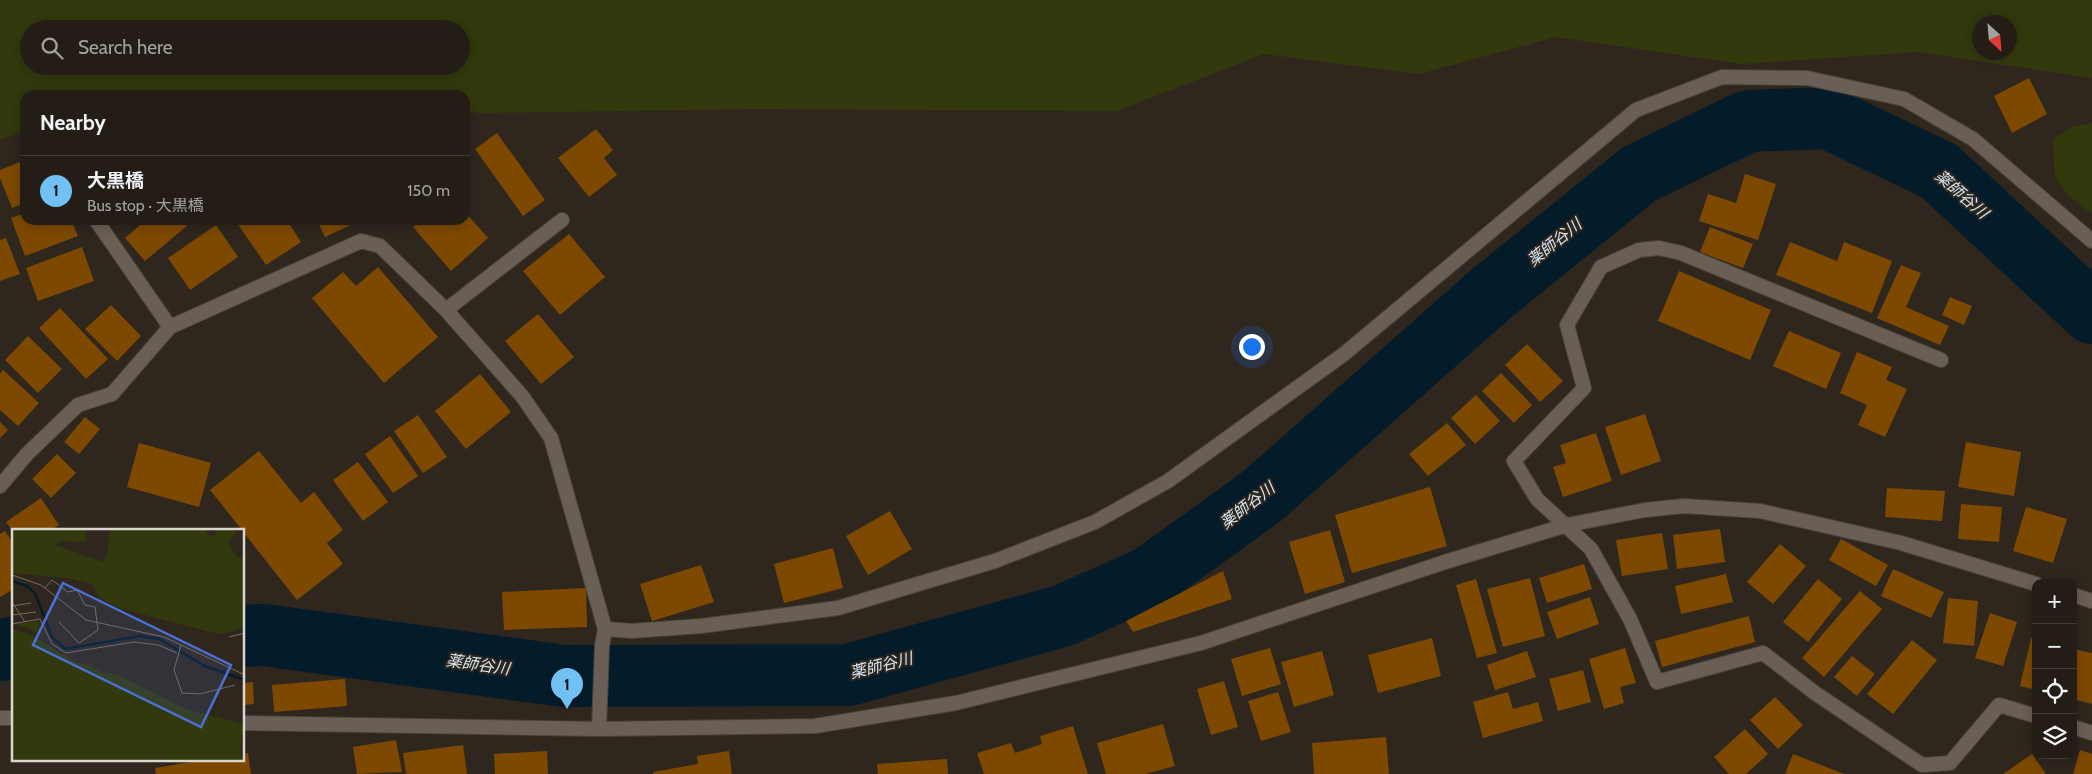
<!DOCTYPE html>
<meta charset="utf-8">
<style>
body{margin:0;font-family:Cabin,"Noto Sans JP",sans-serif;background:#2b261f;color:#f1f3f6}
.controls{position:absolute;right:15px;bottom:15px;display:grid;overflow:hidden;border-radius:10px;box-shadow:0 2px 12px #0003}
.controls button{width:45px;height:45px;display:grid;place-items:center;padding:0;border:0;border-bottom:1px solid #403b35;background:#231d16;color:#f1f3f6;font:25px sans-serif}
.compass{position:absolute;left:1972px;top:15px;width:45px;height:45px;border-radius:50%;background:#231d16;box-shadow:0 2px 12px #0003;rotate:154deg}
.you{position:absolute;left:1251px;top:346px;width:18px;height:18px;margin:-12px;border:4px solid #fff;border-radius:50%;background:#1a73e8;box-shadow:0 0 0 8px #1a73e833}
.badge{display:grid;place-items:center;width:32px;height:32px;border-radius:50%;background:#71c1f5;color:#111;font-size:16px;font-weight:700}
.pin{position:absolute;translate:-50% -41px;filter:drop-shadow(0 1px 2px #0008)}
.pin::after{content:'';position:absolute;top:26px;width:18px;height:15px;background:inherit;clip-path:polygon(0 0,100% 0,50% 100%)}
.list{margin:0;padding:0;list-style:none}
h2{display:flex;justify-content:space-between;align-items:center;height:65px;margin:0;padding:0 20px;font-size:21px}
h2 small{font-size:16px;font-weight:400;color:#a3a2a1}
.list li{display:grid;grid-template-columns:32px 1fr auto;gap:15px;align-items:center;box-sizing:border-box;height:70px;padding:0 20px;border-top:1px solid #403b35}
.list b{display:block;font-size:19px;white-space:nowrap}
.list p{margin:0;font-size:16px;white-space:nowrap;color:#a3a2a1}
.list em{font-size:16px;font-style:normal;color:#a3a2a1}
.icon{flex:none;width:28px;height:28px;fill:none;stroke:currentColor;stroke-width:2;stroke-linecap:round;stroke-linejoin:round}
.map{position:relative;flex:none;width:2092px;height:774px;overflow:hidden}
.search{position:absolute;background:#231d16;box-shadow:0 2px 12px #0003;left:20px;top:20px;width:450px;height:55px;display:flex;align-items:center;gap:12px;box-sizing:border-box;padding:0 18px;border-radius:28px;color:#a3a2a1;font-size:19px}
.panel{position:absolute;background:#231d16;box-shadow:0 2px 12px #0003;left:20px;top:90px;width:450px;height:135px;border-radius:15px}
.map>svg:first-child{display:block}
.green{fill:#32390c;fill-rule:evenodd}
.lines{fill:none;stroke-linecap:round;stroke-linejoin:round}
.river{stroke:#041c2a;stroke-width:62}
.building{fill:#7d4900}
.service-casing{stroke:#4a433c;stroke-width:16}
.minor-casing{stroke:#4a433c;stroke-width:16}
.service{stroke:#6a5f56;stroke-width:14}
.minor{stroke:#6a5f56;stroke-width:14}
.labels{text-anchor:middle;stroke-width:4;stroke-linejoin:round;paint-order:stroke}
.water-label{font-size:16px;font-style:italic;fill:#d4e7f4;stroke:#2f271e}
.inset-river{fill:none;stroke:#041c2a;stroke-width:2.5}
.inset-road{fill:none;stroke:#746d65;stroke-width:1}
.view{fill:#4c70d6;fill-opacity:0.15;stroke:#4c70d6;stroke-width:2.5}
.inset-edge{fill:none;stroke:#dbd6d0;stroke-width:2.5}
</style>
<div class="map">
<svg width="2092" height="774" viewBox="0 0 2092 774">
<rect width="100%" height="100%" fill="#2f271e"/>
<path class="green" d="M0,0H2092V78L1918,52L1741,64L1556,37L1419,74L1264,54L1117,111L751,109L483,113L465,112V95H25V131L0,140ZM1980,22H2010V52H1980ZM29,29H461V66H29Z
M2092,123V214L2068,195L2055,177L2053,140L2071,127Z"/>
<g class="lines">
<path class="river" d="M244,636L264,635L564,676L848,675L1062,616L1150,577L1261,497L1492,293L1639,174L1748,121L1828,118L1939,171L2092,313
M0,650L14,648"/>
</g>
<path class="building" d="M2029,78L2047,114L2012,133L1994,96Z
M596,129L613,150L604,158L617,175L589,197L558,158Z
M497,133L545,200L523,216L475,149Z
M25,160V203L12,208L0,178V170Z
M1745,174L1776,184L1758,240L1699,221L1708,194L1736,203Z
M465,212L488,238L451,271L413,227L422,220H465Z
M25,213V220H71L78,236L25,256L11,218Z
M146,220H194L145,261L125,238Z
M235,220H287L301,242L266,265Z
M317,220H351L353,224L325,237Z
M216,225L238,257L190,290L168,258Z
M1710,227L1753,244L1743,268L1700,252Z
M569,234L605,277L560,315L523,271Z
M6,238L20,274L0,281V240Z
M1790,242L1837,261L1844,242L1892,261L1872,313L1776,275Z
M82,247L94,281L38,301L26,268Z
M1901,265L1921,273L1906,307L1949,326L1940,345L1877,318Z
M378,267L438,337L384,383L312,298L343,272L356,286Z
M1679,271L1771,310L1750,360L1658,321Z
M1950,297L1972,306L1964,325L1942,315Z
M111,305L141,336L117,361L85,329Z
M60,308L108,359L86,379L39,328Z
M538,314L574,357L541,384L505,341Z
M1789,331L1841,353L1826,389L1773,366Z
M28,336L62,369L38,393L5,360Z
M1527,344L1563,381L1540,402L1505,365Z
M1857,352L1892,367L1886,380L1907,389L1885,437L1858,425L1867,405L1840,393Z
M3,370L39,403L18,426L0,410V374Z
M1501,373L1532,405L1514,423L1482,391Z
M480,374L511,412L466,449L435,411Z
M1476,395L1500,421L1475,444L1451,418Z
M1645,414L1661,461L1621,475L1605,427Z
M418,415L447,457L423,473L394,431Z
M85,417L100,429L79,454L64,442Z
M0,422L8,430L0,438Z
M1447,423L1466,445L1428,476L1409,454Z
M1596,433L1612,481L1563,497L1553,467L1566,463L1560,445Z
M390,436L418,476L393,493L365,454Z
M1966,442L2021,452L2014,496L1958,487Z
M139,443L211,463L199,507L127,487Z
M259,451L301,503L314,492L343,530L327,543L343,564L297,600L244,533V530H242L210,490Z
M57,454L76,473L51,498L32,479Z
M358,462L388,502L363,521L333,480Z
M1430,487L1447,546L1352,573L1335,515Z
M1887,488L1945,491L1942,521L1885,517Z
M41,498L59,525L51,530H14V533L6,522Z
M1961,504L2002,507L1999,542L1958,539Z
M2026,507L2067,519L2053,563L2013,551Z
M890,511L912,549L868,575L846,536Z
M1720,529L1725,562L1677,569L1673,535Z
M1330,530L1345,582L1305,594L1289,542Z
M5,531L14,545V589L0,597V534Z
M1662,533L1668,569L1622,576L1616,540Z
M1841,539L1888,565L1876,586L1829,560Z
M1780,544L1806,566L1773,604L1747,582Z
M833,548L843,588L784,603L774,564Z
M1584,564L1592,589L1547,603L1539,578Z
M701,565L714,602L652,621L640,584Z
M1893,569L1944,592L1931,618L1881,596Z
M1223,571L1232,599L1133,632L1126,621Z
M1726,574L1733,602L1681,614L1675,586Z
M1530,578L1545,636L1503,647L1487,589Z
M1476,579L1497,653L1477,658L1456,585Z
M1818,579L1842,599L1808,642L1783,622Z
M586,588L587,627L504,630L502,592Z
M1860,591L1882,609L1824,677L1802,658Z
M1590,597L1599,624L1557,639L1547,612Z
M1948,598L1978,601L1974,646L1943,643Z
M1990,613L2017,622L2003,666L1975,658Z
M1749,616L1755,642L1662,667L1655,641Z
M1432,638L1441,676L1378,693L1368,655Z
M2031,638L2036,639V690L2020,686Z
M1912,640L1937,660L1893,714L1867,694Z
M1270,648L1281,684L1242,696L1231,659Z
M1625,648L1636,683L1620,687L1624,703L1604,709L1589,659Z
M2073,649L2092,653V704L2073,699Z
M1322,651L1334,695L1294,707L1281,662Z
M1527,651L1536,677L1495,690L1487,665Z
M1852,656L1875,674L1857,696L1834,677Z
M1583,670L1591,702L1558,711L1549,679Z
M345,679L347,706L274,712L272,685Z
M1224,681L1238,727L1211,735L1197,689Z
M253,682L254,704L244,705V683Z
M1278,692L1291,732L1261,741L1248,701Z
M1508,692L1513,709L1538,702L1543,721L1483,738L1473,702Z
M1775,697L1803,725L1778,749L1750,720Z
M1163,724L1175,766L1146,774H1106L1097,743Z
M1073,726L1088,774H984L977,753L1011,743L1015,753L1042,744L1040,736Z
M1745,729L1768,754L1746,774H1729L1714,757Z
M1386,737L1389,774H1314L1312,743Z
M396,740L402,772L357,774L353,747Z
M463,745L467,774H406L403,753Z
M2080,750L2092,754V774H2073Z
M547,751L548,774H495L494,754Z
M729,751L732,774H653V772L698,764L697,756Z
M248,753L251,774H156L155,768L203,760H244V754Z
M1793,754L1844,774H1785Z
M2032,754L2046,774H2003Z
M947,759L948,774H878L877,764Z"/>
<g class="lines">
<g class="service-casing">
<path id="service" d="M446,310L562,220
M1941,360L1681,253L1659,248L1639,250L1601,267L1567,325L1584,388L1514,461L1537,499L1591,549L1630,619L1657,682L1763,653L1815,693L1922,765L1950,763L1999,705L2036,716
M0,486L27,454L78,405L112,394L170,327L96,220
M605,629L632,631L701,626L838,608L995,561L1095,522L1168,481L1344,354L1636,110L1722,77L1807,78L1904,99L1973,139L2092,241
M2073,727L2092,733"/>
</g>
<g class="minor-casing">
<path id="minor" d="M170,327L361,241L380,246L446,310L522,396L551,438L605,629L602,646L599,729
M2073,595L2092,601
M0,718H14
M244,723L599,729L815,726L956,703L1201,643L1445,562L1567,525L1645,510L1684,506L1760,511L1901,543L2036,584"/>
</g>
<use href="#service" class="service"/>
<use href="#minor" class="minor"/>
</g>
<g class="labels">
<g class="water-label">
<text transform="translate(1962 194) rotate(41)" y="6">薬師谷川</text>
<text transform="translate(1554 242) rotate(-39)" y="6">薬師谷川</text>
<text transform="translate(1247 505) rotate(-38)" y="6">薬師谷川</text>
<text transform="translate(478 664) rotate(8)" y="6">薬師谷川</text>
<text transform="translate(881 665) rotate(-14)" y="6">薬師谷川</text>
</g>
</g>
<g transform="translate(12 529)">
<rect width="232" height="232" fill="#2f271e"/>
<path d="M0,0H74V13L47,12L43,16L91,33L96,21L98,0H194L195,6L202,7L205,0H222L224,5L216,12L222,25L232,31V99L209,105L197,103L107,79L87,68L80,55L56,49L0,44ZM26,92L30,106L5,95ZM0,100L17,105L66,134L78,136L90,144L104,145L176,181L232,195L228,223L232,232H0Z" fill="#32390c"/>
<path class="inset-river" d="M0,52L15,57L23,64L40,108L53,120L128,107L147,110L193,137L233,151"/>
<path class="inset-road" d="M0,46L29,56L74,91L152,108L233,146M33,59L40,51L56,63L65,61L73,76L83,78L86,101L67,114L47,93M0,73L13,93M0,77L19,74M0,86L24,83M0,95L28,90L40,115L54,124L122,113L146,116L165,124M217,108L233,104M169,116L162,141L170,164L188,165L223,156"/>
<path class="view" d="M51,54L219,136L189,198L21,116Z"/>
<rect width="232" height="232" class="inset-edge"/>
</g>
</svg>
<div class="controls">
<button>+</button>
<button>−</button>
<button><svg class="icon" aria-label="locate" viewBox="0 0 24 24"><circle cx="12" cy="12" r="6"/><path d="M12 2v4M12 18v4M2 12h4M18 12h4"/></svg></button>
<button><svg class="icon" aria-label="layers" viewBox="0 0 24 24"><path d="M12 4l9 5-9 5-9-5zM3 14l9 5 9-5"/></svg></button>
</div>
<svg class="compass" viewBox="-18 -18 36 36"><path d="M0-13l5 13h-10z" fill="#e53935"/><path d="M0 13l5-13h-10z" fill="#a3a2a1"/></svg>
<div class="you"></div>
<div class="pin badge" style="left:567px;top:709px">1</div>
<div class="search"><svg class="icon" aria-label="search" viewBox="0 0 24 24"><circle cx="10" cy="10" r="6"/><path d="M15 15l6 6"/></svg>Search here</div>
<section class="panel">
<h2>Nearby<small></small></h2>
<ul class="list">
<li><span class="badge">1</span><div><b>大黒橋</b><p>Bus stop · 大黒橋</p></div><em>150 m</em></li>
</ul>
</section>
</div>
